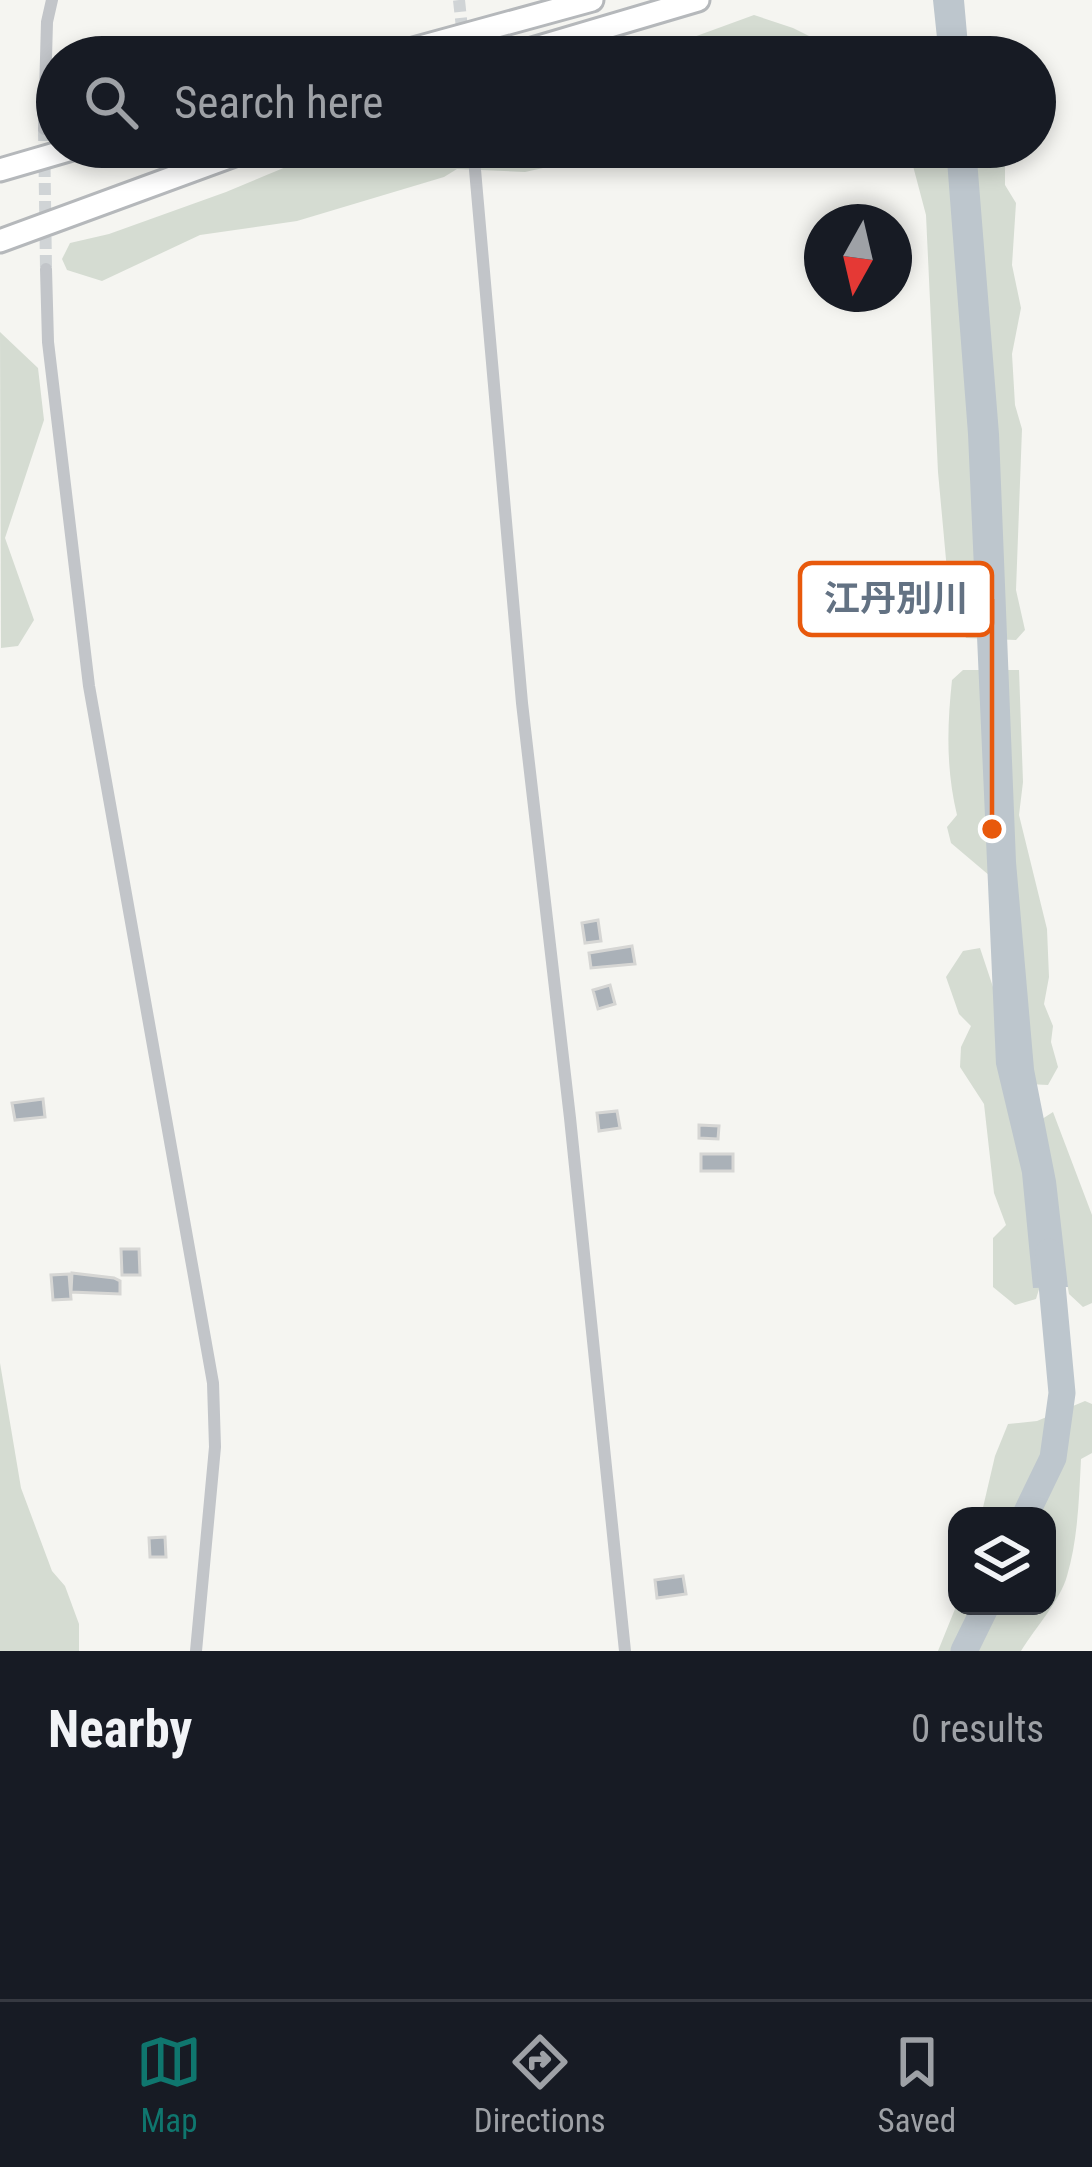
<!DOCTYPE html>
<meta charset="utf-8">
<style>
body{margin:0;font-family:"Roboto Condensed","Noto Sans JP",sans-serif;background:#20242c;color:#f1f3f6}
.controls{position:absolute;right:36px;bottom:36px;display:grid;overflow:hidden;border-radius:24px;box-shadow:0 6px 18px #0003}
.controls button{width:108px;height:108px;display:grid;place-items:center;padding:0;border:0;border-bottom:3px solid #363941;background:#171b24;color:#f1f3f6;font:60px sans-serif}
.compass{position:absolute;left:804px;top:204px;width:108px;height:108px;border-radius:50%;background:#171b24;box-shadow:0 6px 18px #0003;rotate:188deg}
.list{margin:0;padding:0;list-style:none}
h2{display:flex;justify-content:space-between;align-items:center;height:156px;margin:0;padding:0 48px;font-size:51px}
h2 small{font-size:39px;font-weight:400;color:#9ea1a6}
.icon{flex:none;width:66px;height:66px;fill:none;stroke:currentColor;stroke-width:2;stroke-linecap:round;stroke-linejoin:round}
.map{position:relative;flex:none;width:1092px;height:1651px;overflow:hidden}
.search{position:absolute;background:#171b24;box-shadow:0 6px 18px #0003;left:36px;right:36px;top:36px;height:132px;display:flex;align-items:center;gap:30px;box-sizing:border-box;padding:0 42px;border-radius:66px;color:#9ea1a6;font-size:45px}
.sheet{height:348px;background:#171b24}
nav{display:flex;justify-content:space-around;align-items:center;box-sizing:border-box;height:168px;border-top:3px solid #363941;background:#171b24;font-size:33px;color:#9ea1a6}
nav a{display:grid;justify-items:center;gap:6px}
nav .on{color:#0f766e}
.map>svg:first-child{display:block}
.green{fill:#d5dcd2}
.water{fill:#bdc6cd}
.lines{fill:none;stroke-linecap:round;stroke-linejoin:round}
.river{stroke:#bdc6cd;stroke-width:27}
.building{fill:#aab1b8;stroke:#d6d6d4;stroke-width:3}
.minor-tunnel{stroke:#d0d4d6;stroke-width:12;stroke-dasharray:12 6;stroke-linecap:butt}
.motorway-casing{stroke:#b5b8bb;stroke-width:27}
.minor{stroke:#c2c5c9;stroke-width:12}
.motorway{stroke:#fff;stroke-width:21}
.leader{fill:none;stroke:#e8590c;stroke-width:4.5}
.callout-dot{fill:#e8590c;stroke:#fff;stroke-width:4.5}
.callout{fill:#fff;stroke:#e8590c;stroke-width:4.5}
.callout-label{font-size:36px;text-anchor:middle;font-weight:bold;fill:#637283}
</style>
<div class="map">
<svg width="1092" height="1651" viewBox="0 0 1092 1651">
<rect width="100%" height="100%" fill="#f5f5f1"/>
<path class="green" d="M754,15L793,28L843,53L842,57H573L598,49L691,38Z
M334,147H638L525,172L457,169L444,177L297,221L200,235L102,281L67,270L62,259L70,243L109,234L226,192Z
M908,147H1005V185L1016,203L1012,265L1021,308L1012,354L1015,405L1022,429L1016,590L1025,630L1016,640L966,638L950,603L938,472L926,215Z
M0,332L38,368L44,420L5,538L34,620L18,646L1,648Z
M963,670H1019L1023,782L1019,815L1047,929L1049,977L1044,1004L1053,1026L1051,1042L1058,1067L1048,1085L1028,1084L1003,887L951,843L947,827L957,815C946,769 947,727 952,680Z
M980,948L996,996L1043,1276L1036,1299L1015,1305L993,1287V1238L1006,1225L994,1193L984,1104L960,1067L961,1047L971,1026L959,1014L946,977L963,951Z
M1053,1112L1092,1215V1303L1083,1307L1069,1294L1039,1121Z
M0,1363L21,1488L52,1571L65,1586L79,1624V1651H0Z
M1085,1401L1092,1404V1453L1081,1459C1079,1498 1078,1539 1067,1576C1060,1601 1035,1628 1021,1651H938L957,1604L1047,1606V1516H981L995,1456L1008,1424L1037,1421Z"/>
<path class="water" d="M933,0H964L969,57H939Z
M946,147H976L999,434L1016,862L1034,1069L1056,1181L1068,1287L1033,1288L1022,1173L996,1064L968,434Z"/>
<g class="lines">
<path class="river" d="M1025,1516L1053,1458L1062,1393L1049,1252
M964,1651L986,1606"/>
</g>
<path class="building" d="M598,920L601,941L585,943L582,923Z
M632,946L635,964L591,968L589,953Z
M610,985L615,1004L598,1009L593,990Z
M43,1099L45,1117L15,1120L12,1103Z
M617,1111L620,1128L599,1131L597,1113Z
M699,1125L719,1126L718,1139L699,1138Z
M701,1154H733V1171H701Z
M121,1249H139L140,1275H122Z
M72,1273L114,1278L120,1281V1294L71,1292Z
M69,1274L71,1299L53,1300L51,1275Z
M165,1537L166,1557H150L149,1538Z
M683,1576L686,1594L657,1598L655,1580Z"/>
<g class="lines">
<path class="minor-tunnel" d="M459,0L465,57
M44,129L46,269"/>
<g class="motorway-casing">
<path id="motorway" d="M384,57L592,0
M505,57L698,0
M0,170L79,147
M0,241L256,147"/>
</g>
<path class="minor" d="M44,129L47,22L52,0
M473,147L522,703L570,1118L625,1651
M46,269L48,342L89,686L213,1383L215,1447L196,1651"/>
<use href="#motorway" class="motorway"/>
</g>
<path class="leader" d="M992 829L992 599"/>
<circle class="callout-dot" cx="992" cy="829" r="12"/>
<rect class="callout" x="800" y="563" width="192" height="72" rx="12"/>
<g class="callout-label">
<text x="896" y="611">江丹別川</text>
</g>
</svg>
<div class="controls">
<button><svg class="icon" aria-label="layers" viewBox="0 0 24 24"><path d="M12 4l9 5-9 5-9-5zM3 14l9 5 9-5"/></svg></button>
</div>
<svg class="compass" viewBox="-18 -18 36 36"><path d="M0-13l5 13h-10z" fill="#e53935"/><path d="M0 13l5-13h-10z" fill="#9ea1a6"/></svg>
<div class="search"><svg class="icon" aria-label="search" viewBox="0 0 24 24"><circle cx="10" cy="10" r="6"/><path d="M15 15l6 6"/></svg>Search here</div>
</div>
<section class="sheet">
<h2>Nearby<small>0 results</small></h2>
<ul class="list">
</ul>
</section>
<nav>
<a class="on"><svg class="icon" aria-label="map" viewBox="0 0 24 24"><path d="M3 6l6-2 6 2 6-2v14l-6 2-6-2-6 2zM9 4v14M15 6v14"/></svg>Map</a>
<a><svg class="icon" aria-label="directions" viewBox="0 0 24 24"><path d="M12 3l9 9-9 9-9-9zM9 14v-3h6M13 9l2 2-2 2"/></svg>Directions</a>
<a><svg class="icon" aria-label="saved" viewBox="0 0 24 24"><path d="M7 4h10v16l-5-4-5 4z"/></svg>Saved</a>
</nav>
